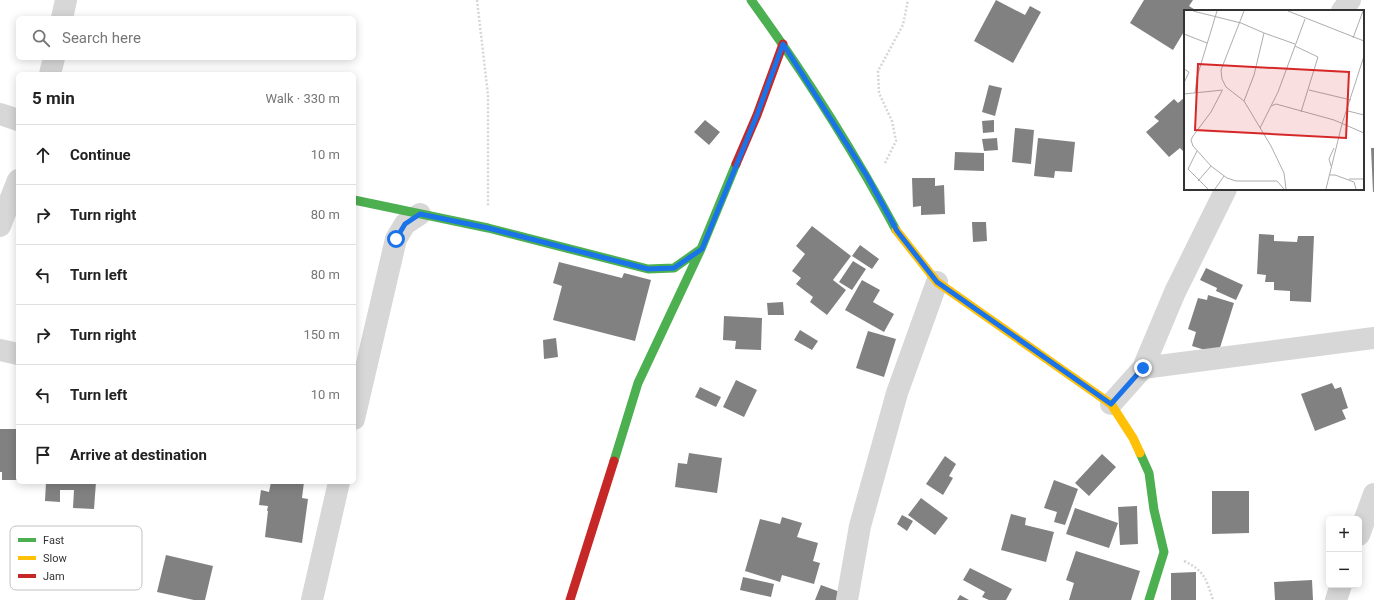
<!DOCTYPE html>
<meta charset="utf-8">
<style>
body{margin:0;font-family:Roboto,sans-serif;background:#f6f6f6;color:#222}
.controls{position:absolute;right:12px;bottom:12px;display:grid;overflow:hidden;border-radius:6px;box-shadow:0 2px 10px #0003}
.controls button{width:36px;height:36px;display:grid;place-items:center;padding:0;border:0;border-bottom:1px solid #e0e0e0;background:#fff;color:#222;font:20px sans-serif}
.stop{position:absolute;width:12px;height:12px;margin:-9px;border:3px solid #1a73e8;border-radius:50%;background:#fff}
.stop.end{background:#1a73e8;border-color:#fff;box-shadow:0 1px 4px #0008}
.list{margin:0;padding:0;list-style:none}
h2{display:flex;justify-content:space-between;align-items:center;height:52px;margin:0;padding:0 16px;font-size:17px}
h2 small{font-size:13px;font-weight:400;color:#767676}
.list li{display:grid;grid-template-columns:26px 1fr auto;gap:12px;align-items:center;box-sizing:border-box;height:60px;padding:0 16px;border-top:1px solid #e0e0e0}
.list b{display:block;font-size:15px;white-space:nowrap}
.list em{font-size:13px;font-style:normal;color:#767676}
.icon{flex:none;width:22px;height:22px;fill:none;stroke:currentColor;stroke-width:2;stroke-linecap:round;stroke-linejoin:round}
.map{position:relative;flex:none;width:1374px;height:600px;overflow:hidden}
.search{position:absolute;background:#fff;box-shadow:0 2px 10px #0003;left:16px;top:16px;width:340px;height:44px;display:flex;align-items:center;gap:10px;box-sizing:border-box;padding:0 14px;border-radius:6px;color:#767676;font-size:15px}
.panel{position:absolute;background:#fff;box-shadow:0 2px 10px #0003;left:16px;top:72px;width:340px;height:412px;border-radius:6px}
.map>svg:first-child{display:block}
.building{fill:#818181}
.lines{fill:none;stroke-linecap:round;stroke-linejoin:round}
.path{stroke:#d6d6d6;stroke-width:2.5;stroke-dasharray:2 2;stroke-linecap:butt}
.street{stroke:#d7d7d7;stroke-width:22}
.fast{stroke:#4caf50;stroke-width:9}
.slow{stroke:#ffc107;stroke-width:9}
.jam{stroke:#c62828;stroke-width:9}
.route{stroke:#1a73e8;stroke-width:5}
.inset-road{fill:none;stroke:#adadad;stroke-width:1}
.view{fill:#d62828;fill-opacity:0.15;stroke:#d62828;stroke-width:2}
.inset-edge{fill:none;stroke:#333;stroke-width:2}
.key{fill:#fff;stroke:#c2c2c2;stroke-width:1}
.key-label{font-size:11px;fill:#333}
</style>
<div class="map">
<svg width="1374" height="600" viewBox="0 0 1374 600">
<rect width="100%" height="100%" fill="#fff"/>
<path class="building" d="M996,0L1025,15L1030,6L1041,12L1013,63L974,41Z
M1144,0H1193L1189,6L1197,11H1185V30L1173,50L1130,23Z
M989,85L1002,88L995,116L982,112Z
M1185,97V153L1180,148L1169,157L1146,132L1159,121L1154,117L1174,99L1178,103Z
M705,120L720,132L709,145L694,132Z
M994,120V132L983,133L982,121Z
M1015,128L1034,130L1031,164L1012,162Z
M997,138L998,150L984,151L982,139Z
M1038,138L1075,142L1072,172L1055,171L1054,178L1034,176Z
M1371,148H1374V192H1373Z
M955,152L984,153V171L954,170Z
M912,178H935V186L944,185L945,214L921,215V206L913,207Z
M972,222H986L987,241L973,242Z
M812,226L851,256L833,280L846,290L827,315L810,302L813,297L796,284L801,278L792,271L805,254L796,246Z
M1259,234L1274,235V241L1297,242L1298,236H1314L1311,302L1290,301V291L1274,290V282H1265L1266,275L1257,274Z
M860,245L879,259L872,269L852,256Z
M853,261L866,269L852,290L839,282Z
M559,262L622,278L624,273L651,280L635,341L553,320L562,286L553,283Z
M1206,268L1243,285L1236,300L1216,291L1217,288L1200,280Z
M862,280L880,290L873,302L894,314L884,332L845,310Z
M1208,295L1234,303L1218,354L1192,346L1196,332L1188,329L1198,298L1207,300Z
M783,302L784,315H768L767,303Z
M724,316L762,318L761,350L735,349L736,341L723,340Z
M800,330L818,341L812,350L794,340Z
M868,331L896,339L884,377L856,368Z
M556,338L558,357L544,359L543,340Z
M736,380L757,390L744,417L723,407Z
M1332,383L1335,389L1341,387L1348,408L1342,410L1346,419L1315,431L1301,394Z
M700,387L721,397L716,407L695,397Z
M0,429H18V480H2V472H0Z
M689,453L722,458L717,493L675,487L678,463L687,464Z
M1102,454L1116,467L1089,496L1075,483Z
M945,456L956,464L949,476L953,478L943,495L926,484Z
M1054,480L1078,489L1065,525L1054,522L1057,512L1044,508Z
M46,482H96L94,509L73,508L74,490H60V502L45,501Z
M271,482H304L302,498L308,499L302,543L265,537L268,511H267L268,506L259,505L261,490L269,492Z
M1212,491H1249V533L1212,534Z
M921,498L948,518L935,535L908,515Z
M1137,506L1138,544L1120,545L1118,507Z
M1075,508L1118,523L1109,548L1066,534Z
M1011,514L1026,518L1025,525L1054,532L1046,562L1001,550Z
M902,515L913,521L907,531L897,524Z
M782,517L802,523L797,537L818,543L813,561L820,563L814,584L782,575L780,582L745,571L760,519L780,524Z
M1076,551L1140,571L1131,600H1069L1074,583L1066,580Z
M166,555L213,566L205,600H194L157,592Z
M970,568L1012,589L1006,600H989L982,597L985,592L963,580Z
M1196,572V600H1171V573Z
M743,577L774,584L771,597L740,590Z
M1312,580L1313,600H1275L1274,582Z
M821,585L840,592L837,600H815Z
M960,595L969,600H957Z"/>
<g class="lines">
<path class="path" d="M477,0L488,95V206
M885,163L896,141L892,121L879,93L878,71L903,25L908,0
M1184,561C1205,571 1206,579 1213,600"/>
<path class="street" d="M1342,11L1350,0
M62,18L66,0
M50,74L54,58
M0,114L18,120
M0,226L18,180
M0,350L18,354
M1143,368L1175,292L1226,189
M1111,404L1143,368L1374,338
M354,419L396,239L405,224L420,214
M1359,535L1374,494
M312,600L339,482
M847,600L860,526L897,393L937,282
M1336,600L1341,585"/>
<path class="fast" d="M751,0C804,73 853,150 896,230
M354,200L488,228L648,269L674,268L701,249
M1140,453L1149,473L1154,510L1164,552L1149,600
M614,461L638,383L701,249L736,164"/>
<path class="slow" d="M896,230L937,282L1111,404L1133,438L1140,453"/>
<path class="jam" d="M736,164L757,115L783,44
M570,600L614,461"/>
</g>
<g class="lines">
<path class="route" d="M396,239L405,224L420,214L488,228L648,269L674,268L702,249L757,115L783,44L867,176L897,231L937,282L1111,404L1143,368"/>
</g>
<g transform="translate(1184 10)">
<rect width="180" height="180" fill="#fff"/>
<path class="inset-road" d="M9,1L57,13L80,23L70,65L60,91M60,1L37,60L38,69L42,77L60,91L87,136L100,163L102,179M104,1L180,31M80,23L111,34M0,24L23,33M169,28L179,1M111,36L134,47L117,102M0,59L5,62L0,73M125,80L167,90M38,81L27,102L9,126L7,130L9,136L27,156L43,168L52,171H93L100,179M11,83L13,67L33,1M0,84L39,80M87,96L92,94L150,110L180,123M164,101L180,105M76,118L94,82L121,9M13,141L4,159L24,179M147,156L145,149L150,138M146,165H151L170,172L172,179M165,169H180M14,171L27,156M31,179L40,166M142,179L158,114L180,46"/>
<path class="view" d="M14,54L165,62L162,128L11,120Z"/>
<rect width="180" height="180" class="inset-edge"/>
</g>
<rect x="10" y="526" width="132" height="64" rx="6" class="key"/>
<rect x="18" y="538" width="18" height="4" fill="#4caf50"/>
<rect x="18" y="556" width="18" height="4" fill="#ffc107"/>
<rect x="18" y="574" width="18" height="4" fill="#c62828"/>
<g class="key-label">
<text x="43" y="544">Fast</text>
<text x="43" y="562">Slow</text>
<text x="43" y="580">Jam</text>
</g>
</svg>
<div class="controls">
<button>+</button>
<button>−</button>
</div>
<div class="stop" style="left:396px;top:239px"></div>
<div class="stop end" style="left:1143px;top:368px"></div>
<div class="search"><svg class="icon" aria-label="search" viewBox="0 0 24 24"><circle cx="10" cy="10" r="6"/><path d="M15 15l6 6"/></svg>Search here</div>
<section class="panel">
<h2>5 min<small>Walk · 330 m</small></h2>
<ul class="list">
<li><svg class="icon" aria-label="ahead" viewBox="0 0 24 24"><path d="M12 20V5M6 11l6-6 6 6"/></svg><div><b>Continue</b></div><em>10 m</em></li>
<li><svg class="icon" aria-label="right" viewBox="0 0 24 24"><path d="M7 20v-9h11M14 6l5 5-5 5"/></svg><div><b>Turn right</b></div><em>80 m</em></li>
<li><svg class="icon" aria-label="left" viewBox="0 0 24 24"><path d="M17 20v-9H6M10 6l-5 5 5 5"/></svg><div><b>Turn left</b></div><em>80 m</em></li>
<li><svg class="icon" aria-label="right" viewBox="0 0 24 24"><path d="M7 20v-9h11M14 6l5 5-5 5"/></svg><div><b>Turn right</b></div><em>150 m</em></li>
<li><svg class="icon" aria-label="left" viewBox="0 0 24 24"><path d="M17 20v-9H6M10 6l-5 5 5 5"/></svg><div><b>Turn left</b></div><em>10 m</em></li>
<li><svg class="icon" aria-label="arrive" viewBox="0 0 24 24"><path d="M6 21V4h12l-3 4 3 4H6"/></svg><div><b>Arrive at destination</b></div></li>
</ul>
</section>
</div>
